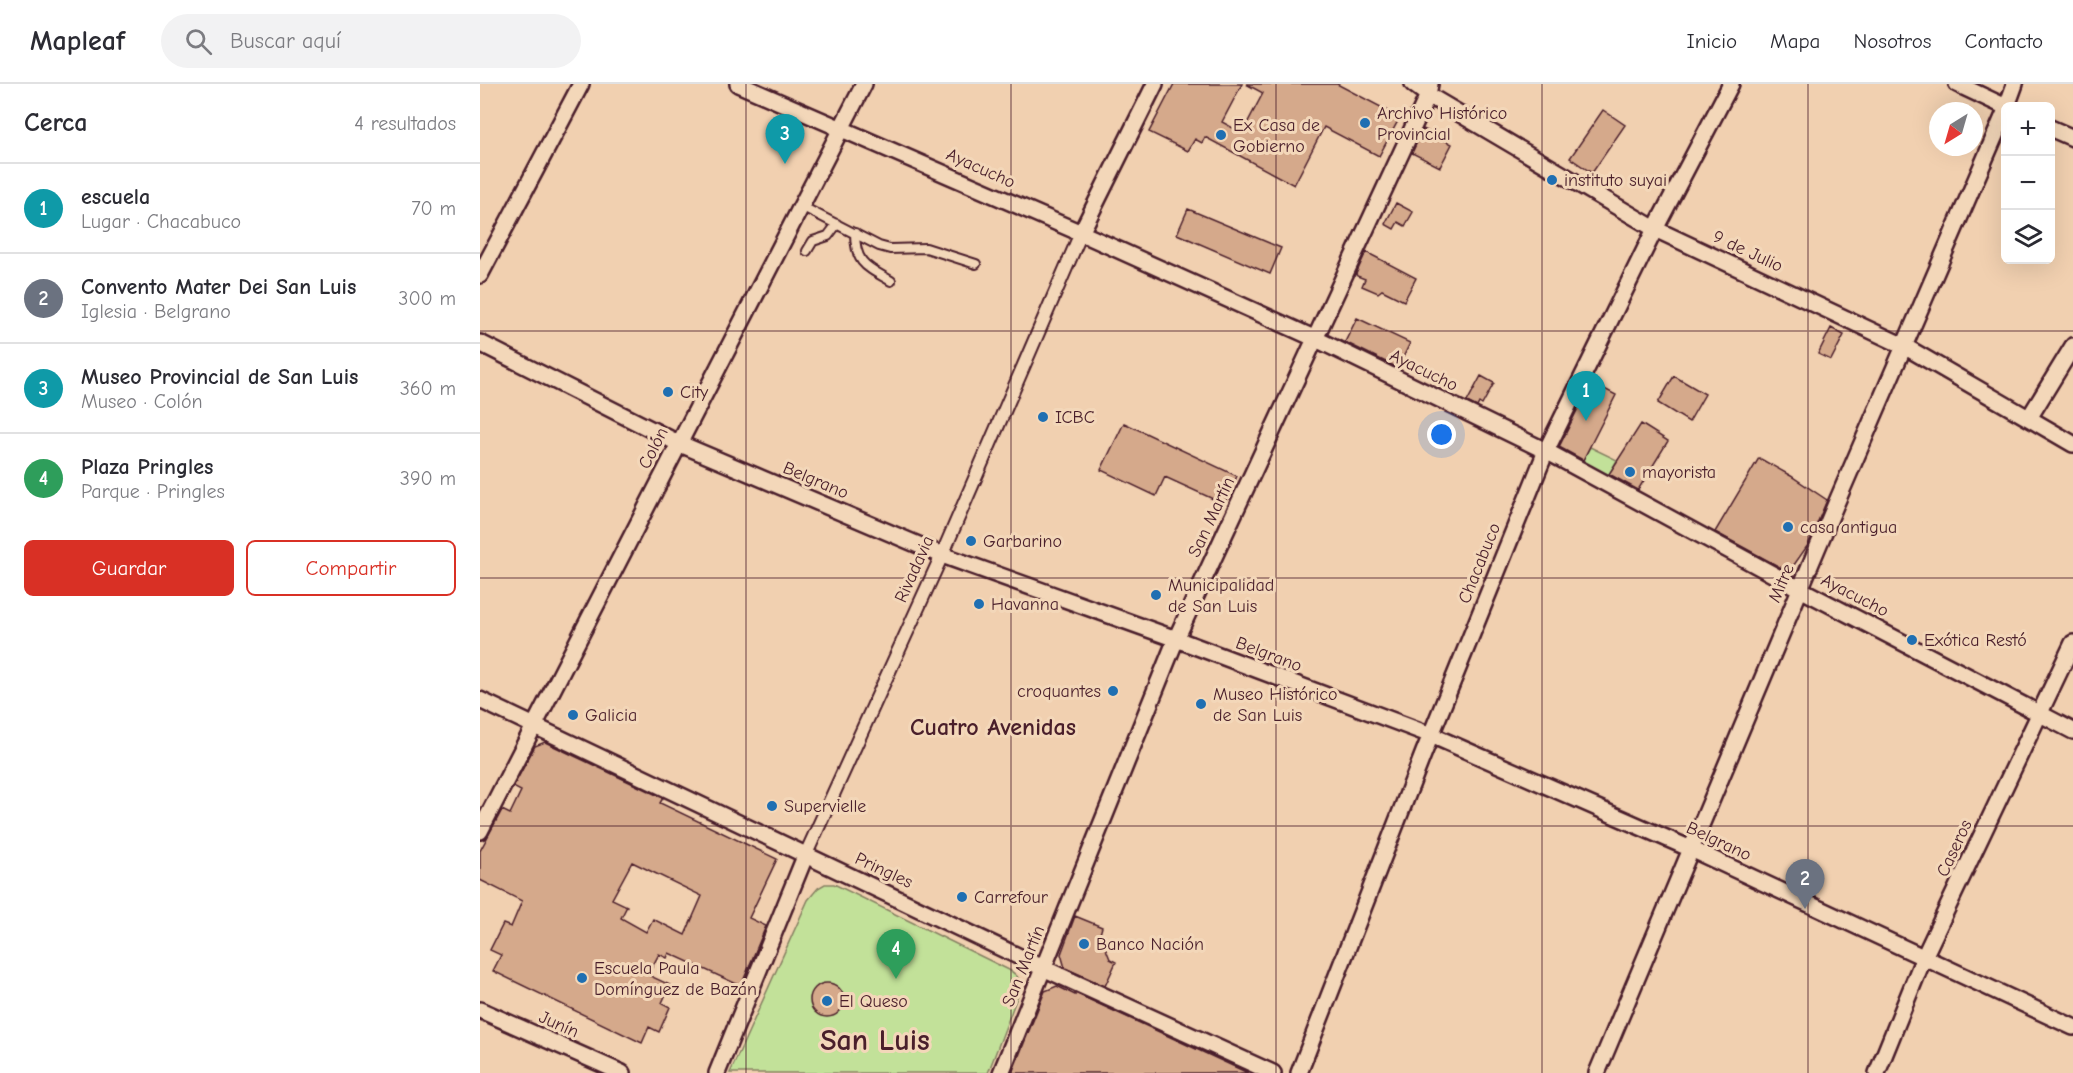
<!DOCTYPE html>
<html lang="es">
<meta charset="utf-8">
<style>
body{margin:0;font-family:"Comic Neue",sans-serif;background:#f2f2f3;color:#2b2b33}
.controls{position:absolute;right:18px;top:18px;display:grid;overflow:hidden;border-radius:9px;box-shadow:0 6px 24px #0002}
.controls button{width:54px;height:54px;display:grid;place-items:center;padding:0;border:0;border-bottom:2px solid #e1e1e2;background:#fff;color:#2b2b33;font:30px sans-serif}
.compass{position:absolute;left:1449px;top:18px;width:54px;height:54px;border-radius:50%;background:#fff;box-shadow:0 6px 24px #0002;rotate:217deg}
.you{position:absolute;left:962px;top:351px;width:21px;height:21px;margin:-15px;border:4px solid #fff;border-radius:50%;background:#1a73e8;box-shadow:0 0 0 9px #1a73e833}
.badge{display:grid;place-items:center;width:39px;height:39px;border-radius:50%;background:#d93025;color:#fff;font-size:20px;font-weight:700}
.pin{position:absolute;translate:-50% -50px;filter:drop-shadow(0 2px 3px #0008)}
.pin::after{content:'';position:absolute;top:32px;width:21px;height:18px;background:inherit;clip-path:polygon(0 0,100% 0,50% 100%)}
.list{margin:0;padding:0;list-style:none}
h2{display:flex;justify-content:space-between;align-items:center;height:78px;margin:0;padding:0 24px;font-size:26px}
h2 small{font-size:20px;font-weight:400;color:#7c7c81}
.list li{display:grid;grid-template-columns:39px 1fr auto;gap:18px;align-items:center;box-sizing:border-box;height:90px;padding:0 24px;border-top:2px solid #e1e1e2}
.list b{display:block;font-size:22px;white-space:nowrap}
.list p{margin:0;font-size:20px;white-space:nowrap;color:#7c7c81}
.list em{font-size:20px;font-style:normal;color:#7c7c81}
.actions{display:flex;gap:12px;padding:18px 24px}
.actions a{flex:1;padding:14px 0;border:2px solid #d93025;border-radius:9px;text-align:center;font-size:21px;color:#d93025}
.actions .main{background:#d93025;color:#fff}
.icon{flex:none;width:33px;height:33px;fill:none;stroke:currentColor;stroke-width:2;stroke-linecap:round;stroke-linejoin:round}
.map{position:relative;flex:none;width:1593px;height:989px;overflow:hidden}
header{display:flex;align-items:center;gap:36px;box-sizing:border-box;height:84px;padding:0 30px;background:#fff;border-bottom:2px solid #e1e1e2}
header strong{font-size:28px}
nav{display:flex;gap:33px;margin-inline-start:auto;font-size:21px}
.search{width:420px;height:54px;background:#f2f2f3;display:flex;align-items:center;gap:15px;box-sizing:border-box;padding:0 21px;border-radius:33px;color:#7c7c81;font-size:22px}
main{display:flex}
aside{flex:1;background:#fff}
.map>svg:first-child{display:block}
.green{fill:#c2e199;stroke:#868062;stroke-width:1.5}
.building{fill:#d5a98b;stroke:#4a1f2b;stroke-width:1.5;fill-rule:evenodd}
.lines{fill:none;stroke-linecap:round;stroke-linejoin:round}
.service-casing{stroke:#4a1f2b;stroke-width:12}
.pedestrian-casing{stroke:#4a1f2b;stroke-width:16}
.minor-casing{stroke:#4a1f2b;stroke-width:20}
.service{stroke:#f3d7b9;stroke-width:8}
.pedestrian{stroke:#f3d7b9;stroke-width:12}
.minor{stroke:#f3d7b9;stroke-width:15}
.grid{fill:none;stroke:#4a1f2b;stroke-width:1.5;stroke-opacity:0.55}
.poi-dot{fill:#1f6fb2;stroke:#f3d7b9;stroke-width:2}
.labels{text-anchor:middle;stroke-width:6;stroke-linejoin:round;paint-order:stroke}
.poi-label{font-size:18px;fill:#4a1f2b;stroke:#f3d7b9;text-anchor:start}
.street-label{font-size:18px;fill:#4a1f2b;stroke:#f3d7b9}
.district-label{font-size:24px;font-weight:bold;fill:#4a1f2b;stroke:#f3d7b9}
.town-label{font-size:30px;font-weight:bold;fill:#4a1f2b;stroke:#f3d7b9}
</style>
<header>
<strong>Mapleaf</strong>
<div class="search"><svg class="icon" aria-label="search" viewBox="0 0 24 24"><circle cx="10" cy="10" r="6"/><path d="M15 15l6 6"/></svg>Buscar aquí</div>
<nav><a>Inicio</a><a>Mapa</a><a>Nosotros</a><a>Contacto</a></nav>
</header>
<main>
<aside>
<h2>Cerca<small>4 resultados</small></h2>
<ul class="list">
<li><span class="badge" style="background:#0f9aa8">1</span><div><b>escuela</b><p>Lugar · Chacabuco</p></div><em>70 m</em></li>
<li><span class="badge" style="background:#6b7280">2</span><div><b>Convento Mater Dei San Luis</b><p>Iglesia · Belgrano</p></div><em>300 m</em></li>
<li><span class="badge" style="background:#0f9aa8">3</span><div><b>Museo Provincial de San Luis</b><p>Museo · Colón</p></div><em>360 m</em></li>
<li><span class="badge" style="background:#2e9e5b">4</span><div><b>Plaza Pringles</b><p>Parque · Pringles</p></div><em>390 m</em></li>
</ul>
<div class="actions"><a class="main">Guardar</a><a>Compartir</a></div>
</aside>
<div class="map">
<svg width="1593" height="989" viewBox="0 0 1593 989">
<rect width="100%" height="100%" fill="#f1d0b0"/>
<filter id="ink" filterUnits="userSpaceOnUse"><feTurbulence type="fractalNoise" baseFrequency=".0167" numOctaves="2"/><feDisplacementMap in="SourceGraphic" scale="12" xChannelSelector="R" yChannelSelector="G"/><feConvolveMatrix kernelMatrix="1 2 1 2 8 2 1 2 1" color-interpolation-filters="sRGB"/></filter>
<g filter="url(#ink)">
<path class="green" d="M1110,363L1137,376L1127,394L1102,378Z
M345,800H354L529,886C539,892 542,897 539,908L508,989H250L328,816L338,804Z"/>
<path class="building" d="M694,0H762L742,38L762,49L783,9L766,0H857L920,33L899,72L844,43L814,101L725,53L722,59L715,55L708,67L669,48Z
M1123,26L1145,41L1112,89L1090,74Z
M943,45L972,60L960,83L932,69Z
M916,119L933,128L925,142L918,138L914,145L905,140Z
M708,125L801,164L790,190L697,150Z
M886,168L936,194L924,217L902,206L898,209L882,202L885,195L877,192L876,190Z
M877,234L930,259L918,284L865,258Z
M1351,244L1364,251L1351,276L1338,270Z
M1001,292L1014,299L1002,321L999,319L997,323L987,318Z
M1194,292L1225,310L1209,338L1178,319Z
M1111,298L1136,311L1103,376L1079,363Z
M644,339L757,392L744,420L685,393L676,412L621,386Z
M1161,340L1188,357L1158,406L1129,390Z
M1279,374L1311,392L1347,416L1328,461L1309,488L1235,448Z
M65,658L183,714L180,719L297,775L269,834L286,842L261,902L189,869L187,874L179,870L168,891L190,901L182,919L190,923L179,948L169,943L162,959L13,887L21,871L10,866L23,840L31,843L42,817L0,796V767L22,726L30,730L41,707L33,703L55,662ZM152,778L222,812L205,851L173,835L166,848L141,834L147,822L132,815Z
M595,832L622,843L620,850L630,875L636,878L625,902L585,884L581,870Z
M330 916a17 17 0 1 1 34 0a17 17 0 1 1-34 0Z
M577,902L595,911V909L768,989H532L565,907Z"/>
<g class="lines">
<g class="service-casing">
<path id="service" d="M321,122L399,162L410,165L446,164L496,180
M375,149C375,180 387,183 411,197
M327,167L333,157L348,152L357,140"/>
</g>
<g class="pedestrian-casing">
<path id="pedestrian" d="M326,770L462,471L601,149"/>
</g>
<g class="minor-casing">
<path id="minor" d="M258,0L601,149L836,255L1066,367L1320,505L1593,647
M933,0L948,11L1175,145L1424,262L1593,360
M1477,0L1526,23
M1527,22L1535,0
M1570,44L1593,54
M601,149L675,0
M0,191L101,0
M0,259L198,359L462,471L696,555L951,651L1211,765L1593,943
M1549,334L1593,262
M0,616L563,884L793,989
M0,747L384,0
M0,926L142,989
M237,989L326,770
M521,989L696,555L948,11L950,0
M819,989L944,668L1066,367L1175,145L1251,0
M1117,989L1355,422L1526,26
M1397,989L1444,873L1593,559"/>
</g>
<use href="#service" class="service"/>
<use href="#pedestrian" class="pedestrian"/>
<use href="#minor" class="minor"/>
</g>
</g>
<path class="grid" d="M266,0V989M531,0V989M796,0V989M1062,0V989M1328,0V989M0,247H1593M0,494H1593M0,742H1593"/>
<g class="poi-dot">
<circle cx="885" cy="39" r="6"/>
<circle cx="741" cy="51" r="6"/>
<circle cx="1072" cy="96" r="6"/>
<circle cx="188" cy="308" r="6"/>
<circle cx="563" cy="333" r="6"/>
<circle cx="1150" cy="388" r="6"/>
<circle cx="1308" cy="443" r="6"/>
<circle cx="491" cy="457" r="6"/>
<circle cx="676" cy="511" r="6"/>
<circle cx="499" cy="520" r="6"/>
<circle cx="1432" cy="556" r="6"/>
<circle cx="633" cy="607" r="6"/>
<circle cx="721" cy="620" r="6"/>
<circle cx="93" cy="631" r="6"/>
<circle cx="292" cy="722" r="6"/>
<circle cx="482" cy="813" r="6"/>
<circle cx="604" cy="860" r="6"/>
<circle cx="102" cy="894" r="6"/>
<circle cx="347" cy="917" r="6"/>
</g>
<g class="labels">
<g class="poi-label">
<text x="897" y="35">Archivo Histórico<tspan x="897" dy="21">Provincial</tspan></text>
<text x="753" y="47">Ex Casa de<tspan x="753" dy="21">Gobierno</tspan></text>
<text x="1084" y="102">instituto suyai</text>
<text x="200" y="314">City</text>
<text x="575" y="339">ICBC</text>
<text x="1162" y="394">mayorista</text>
<text x="1320" y="449">casa antigua</text>
<text x="503" y="463">Garbarino</text>
<text x="688" y="507">Municipalidad<tspan x="688" dy="21">de San Luis</tspan></text>
<text x="511" y="526">Havanna</text>
<text x="1444" y="562">Exótica Restó</text>
<text x="621" y="613" text-anchor="end">croquantes</text>
<text x="733" y="616">Museo Histórico<tspan x="733" dy="21">de San Luis</tspan></text>
<text x="105" y="637">Galicia</text>
<text x="304" y="728">Supervielle</text>
<text x="494" y="819">Carrefour</text>
<text x="616" y="866">Banco Nación</text>
<text x="114" y="890">Escuela Paula<tspan x="114" dy="21">Domínguez de Bazán</tspan></text>
<text x="359" y="923">El Queso</text>
</g>
<g class="street-label">
<text transform="translate(501 84) rotate(24)" y="6">Ayacucho</text>
<text transform="translate(1268 167) rotate(25)" y="6">9 de Julio</text>
<text transform="translate(944 286) rotate(26)" y="6">Ayacucho</text>
<text transform="translate(173 364) rotate(-63)" y="6">Colón</text>
<text transform="translate(336 396) rotate(23)" y="6">Belgrano</text>
<text transform="translate(731 433) rotate(-65)" y="6">San Martín</text>
<text transform="translate(999 479) rotate(-68)" y="6">Chacabuco</text>
<text transform="translate(434 485) rotate(-66)" y="6">Rivadavia</text>
<text transform="translate(1301 499) rotate(-67)" y="6">Mitre</text>
<text transform="translate(1375 511) rotate(27)" y="6">Ayacucho</text>
<text transform="translate(789 570) rotate(21)" y="6">Belgrano</text>
<text transform="translate(1239 757) rotate(25)" y="6">Belgrano</text>
<text transform="translate(1474 764) rotate(-65)" y="6">Caseros</text>
<text transform="translate(404 786) rotate(25)" y="6">Pringles</text>
<text transform="translate(543 882) rotate(-68)" y="6">San Martín</text>
<text transform="translate(79 940) rotate(24)" y="6">Junín</text>
</g>
<g class="district-label">
<text x="513" y="651">Cuatro Avenidas</text>
</g>
<g class="town-label">
<text x="395" y="966">San Luis</text>
</g>
</g>
</svg>
<div class="controls">
<button>+</button>
<button>−</button>
<button><svg class="icon" aria-label="layers" viewBox="0 0 24 24"><path d="M12 4l9 5-9 5-9-5zM3 14l9 5 9-5"/></svg></button>
</div>
<svg class="compass" viewBox="-18 -18 36 36"><path d="M0-13l5 13h-10z" fill="#e53935"/><path d="M0 13l5-13h-10z" fill="#7c7c81"/></svg>
<div class="you"></div>
<div class="pin badge" style="left:1106px;top:337px;background:#0f9aa8">1</div>
<div class="pin badge" style="left:1325px;top:825px;background:#6b7280">2</div>
<div class="pin badge" style="left:305px;top:80px;background:#0f9aa8">3</div>
<div class="pin badge" style="left:416px;top:895px;background:#2e9e5b">4</div>
</div>
</main>
